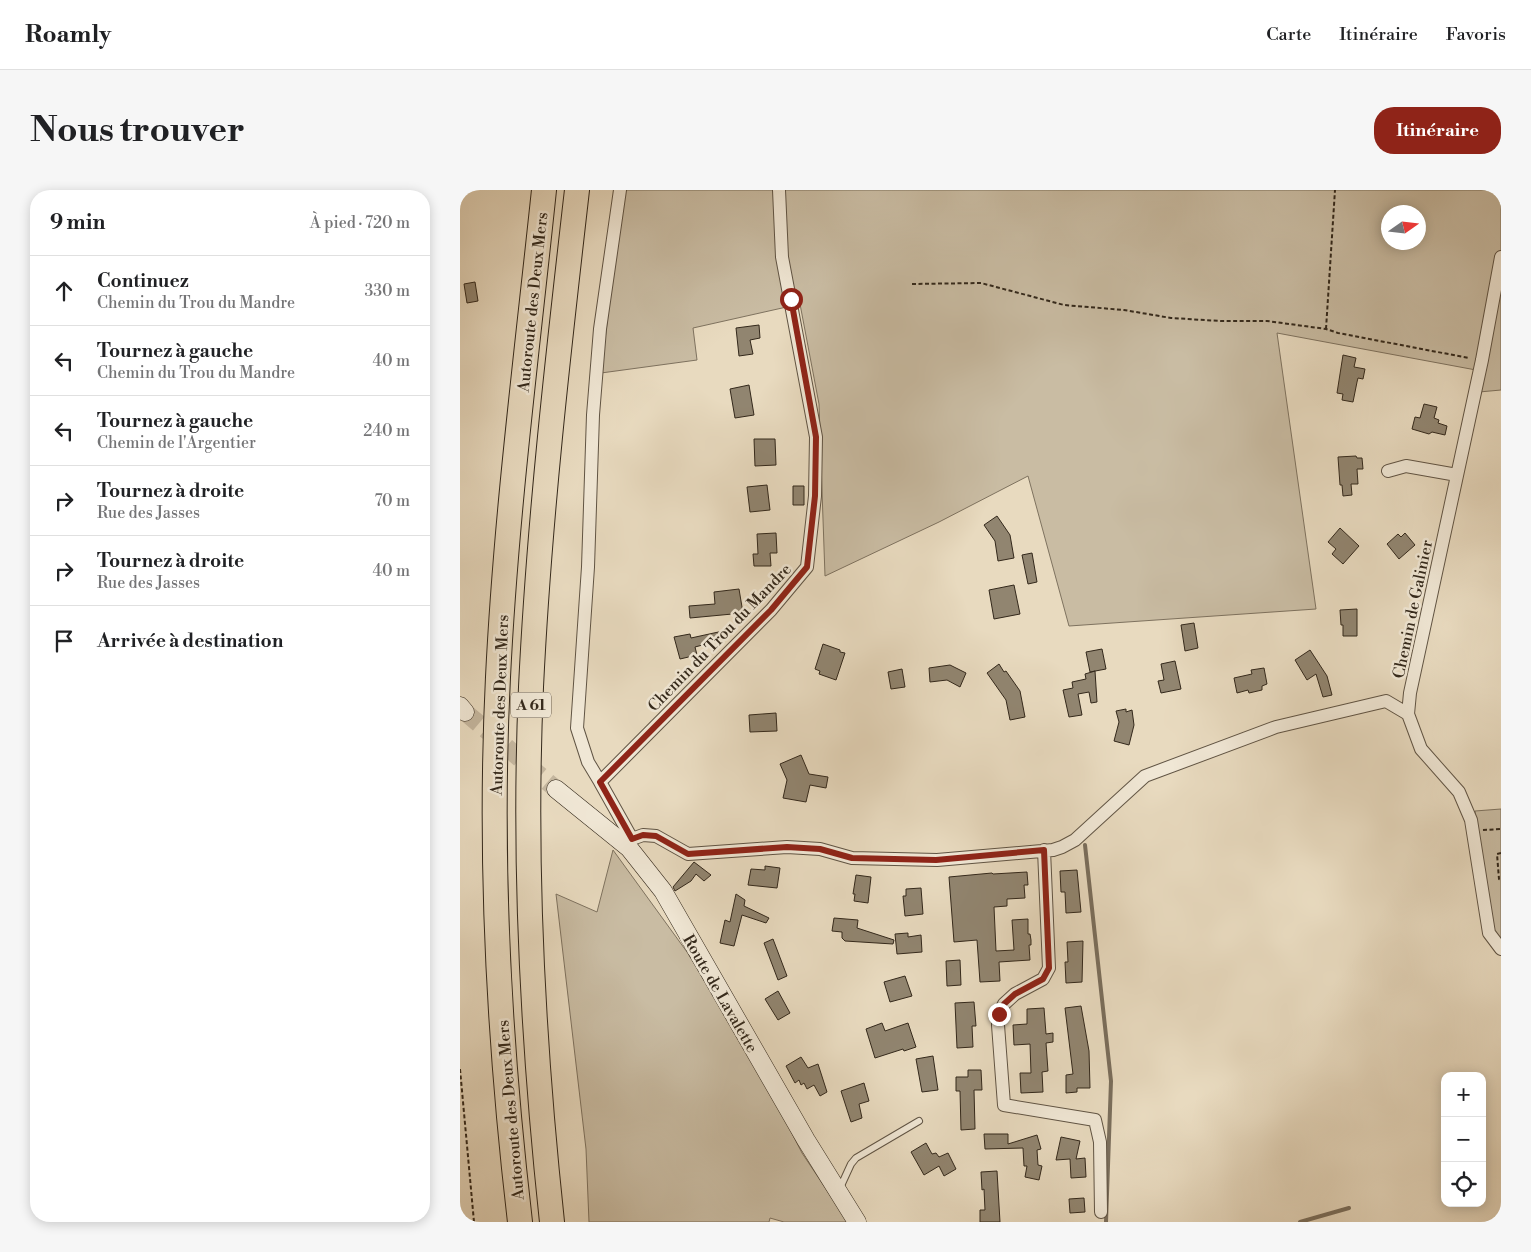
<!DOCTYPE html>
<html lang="fr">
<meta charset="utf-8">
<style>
body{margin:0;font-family:"Libre Bodoni",serif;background:#f6f6f6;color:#202124}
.controls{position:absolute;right:15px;bottom:15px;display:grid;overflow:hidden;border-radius:10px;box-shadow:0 2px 12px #0003}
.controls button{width:45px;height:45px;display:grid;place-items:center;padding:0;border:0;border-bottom:1px solid #e0e0e0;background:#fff;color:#202124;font:25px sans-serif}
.compass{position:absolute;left:921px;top:15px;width:45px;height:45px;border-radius:50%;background:#fff;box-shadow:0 2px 12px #0003;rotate:76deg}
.stop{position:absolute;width:15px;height:15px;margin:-11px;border:4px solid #8f2418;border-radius:50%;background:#fff}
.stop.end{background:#8f2418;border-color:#fff;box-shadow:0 1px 5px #0008}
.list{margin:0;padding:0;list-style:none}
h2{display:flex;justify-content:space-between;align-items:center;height:65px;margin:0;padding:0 20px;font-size:21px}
h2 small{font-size:16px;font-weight:400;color:#757577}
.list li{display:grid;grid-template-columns:32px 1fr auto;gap:15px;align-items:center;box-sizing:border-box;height:70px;padding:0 20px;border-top:1px solid #e0e0e0}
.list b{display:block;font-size:19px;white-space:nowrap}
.list p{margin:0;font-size:16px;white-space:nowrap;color:#757577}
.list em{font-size:16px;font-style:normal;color:#757577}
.icon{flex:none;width:28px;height:28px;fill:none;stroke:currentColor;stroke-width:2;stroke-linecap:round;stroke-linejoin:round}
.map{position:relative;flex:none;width:1041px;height:1032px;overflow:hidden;border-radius:20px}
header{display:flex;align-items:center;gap:30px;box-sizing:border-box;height:70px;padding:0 25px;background:#fff;border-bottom:1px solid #e0e0e0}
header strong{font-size:24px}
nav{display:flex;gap:28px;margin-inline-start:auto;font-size:18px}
.intro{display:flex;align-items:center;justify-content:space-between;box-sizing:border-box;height:120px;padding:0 30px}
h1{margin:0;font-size:35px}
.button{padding:12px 22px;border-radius:20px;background:#8f2418;color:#fff;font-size:18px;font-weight:700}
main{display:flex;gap:30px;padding:0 30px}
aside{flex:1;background:#fff;border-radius:20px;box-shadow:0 2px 12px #0003}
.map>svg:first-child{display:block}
.green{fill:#c9bca3;stroke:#7e725f;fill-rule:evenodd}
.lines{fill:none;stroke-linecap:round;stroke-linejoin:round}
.stream{stroke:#7a6e5c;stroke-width:4}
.building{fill:#918570;stroke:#33281b}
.secondary-tunnel{stroke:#c4b69e;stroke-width:18;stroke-dasharray:18 9;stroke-linecap:butt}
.service-casing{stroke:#605444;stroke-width:8}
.minor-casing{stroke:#605444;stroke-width:14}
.secondary-casing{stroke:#33281b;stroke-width:19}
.motorway-casing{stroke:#33281b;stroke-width:26}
.path{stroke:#33281b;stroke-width:2;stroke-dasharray:4 2.5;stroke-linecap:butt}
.service{stroke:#f0e7d5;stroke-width:6}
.minor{stroke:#f0e7d5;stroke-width:12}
.secondary{stroke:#f0e7d5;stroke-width:18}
.motorway{stroke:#e8dabf;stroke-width:24}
.route{stroke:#8f2418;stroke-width:6}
.labels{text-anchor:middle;stroke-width:5;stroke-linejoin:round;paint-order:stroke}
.shield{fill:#f0e7d5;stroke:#6c6153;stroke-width:1}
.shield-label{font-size:15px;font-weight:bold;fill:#33281b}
.street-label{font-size:16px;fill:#33281b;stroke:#f0e7d5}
</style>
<header>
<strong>Roamly</strong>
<nav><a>Carte</a><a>Itinéraire</a><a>Favoris</a></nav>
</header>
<div class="intro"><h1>Nous trouver</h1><a class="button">Itinéraire</a></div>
<main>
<aside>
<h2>9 min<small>À pied · 720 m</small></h2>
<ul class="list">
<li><svg class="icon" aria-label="ahead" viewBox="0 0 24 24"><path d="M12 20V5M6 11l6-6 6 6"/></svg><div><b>Continuez</b><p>Chemin du Trou du Mandre</p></div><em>330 m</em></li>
<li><svg class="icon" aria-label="left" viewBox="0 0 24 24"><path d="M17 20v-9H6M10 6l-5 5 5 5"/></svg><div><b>Tournez à gauche</b><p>Chemin du Trou du Mandre</p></div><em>40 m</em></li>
<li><svg class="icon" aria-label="left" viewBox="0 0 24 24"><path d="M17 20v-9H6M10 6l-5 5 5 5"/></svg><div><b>Tournez à gauche</b><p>Chemin de l'Argentier</p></div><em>240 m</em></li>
<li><svg class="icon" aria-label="right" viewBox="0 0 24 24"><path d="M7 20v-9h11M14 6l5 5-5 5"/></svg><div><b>Tournez à droite</b><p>Rue des Jasses</p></div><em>70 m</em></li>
<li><svg class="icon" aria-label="right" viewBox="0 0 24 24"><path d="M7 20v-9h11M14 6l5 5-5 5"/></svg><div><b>Tournez à droite</b><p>Rue des Jasses</p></div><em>40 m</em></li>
<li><svg class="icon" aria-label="arrive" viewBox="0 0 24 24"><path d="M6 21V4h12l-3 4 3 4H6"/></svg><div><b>Arrivée à destination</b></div></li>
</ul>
</aside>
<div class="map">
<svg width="1041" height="1032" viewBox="0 0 1041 1032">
<rect width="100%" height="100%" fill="#e8dabf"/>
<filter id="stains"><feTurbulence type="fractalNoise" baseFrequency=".004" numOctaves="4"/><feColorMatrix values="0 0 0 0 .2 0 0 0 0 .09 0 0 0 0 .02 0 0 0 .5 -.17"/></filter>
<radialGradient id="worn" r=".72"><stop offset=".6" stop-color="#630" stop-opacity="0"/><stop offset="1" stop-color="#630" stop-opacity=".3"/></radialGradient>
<path class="green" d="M163,0H1041V200L1019,202L1016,180L817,143L856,419L609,436L568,286L479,332L365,386L359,214L340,114L233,138L237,170L141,183ZM928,22H958V52H928Z
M1041,619V752L1035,746L1025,698L1015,621Z
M153,660L227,762L303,887L342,963L388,1032H324L310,1028L309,1032H129L126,959L96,704L137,722Z"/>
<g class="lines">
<path class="stream" d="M625,655L651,891L646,1032
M840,1032L889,1018"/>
</g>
<path class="building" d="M15,92L18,111L7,113L4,94Z
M299,135L300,148L290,150L293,164L279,166L276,138Z
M883,165L896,168L894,177L905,179L903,189L898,188L897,192L893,212L882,210L883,204L877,203Z
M289,195L294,225L275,228L270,199Z
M964,214L977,217L974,228L979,230L978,233L987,236L985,245L972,242L969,244L952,239L955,227L960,228Z
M294,249H315L316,275L295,276Z
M896,266L897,268H902L903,279H897L898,294H891L892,305L883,306L882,295H880L878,267Z
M307,295L310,320L290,322L287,297Z
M333,296H344V315H333Z
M537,326L550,345L554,368L538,371L535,351L524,335Z
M880,338L899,356L883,374L872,364L876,359L868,352Z
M316,343L317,363H310L311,376H294L293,364H298L297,344Z
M945,343L955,355L939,369L927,354L938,344L941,347Z
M572,363L577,392L568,394L562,365Z
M554,395L560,424L534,429L529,400Z
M279,399L283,423L230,428L229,416L255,414L254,402Z
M897,419V446H883V435H881L880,420Z
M734,433L738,458L725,461L721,435Z
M263,441L265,449L235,457L237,465L220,469L214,447L230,444L231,448Z
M363,454L380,460V462L385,463L376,490L359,484L360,481L355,479Z
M642,459L646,479L630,482L626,462Z
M850,460L867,486L872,505L863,507L856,484L847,490L835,470Z
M715,471L721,499L701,503L698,491L704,490L701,474Z
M539,474L544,482L546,481L560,501L565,527L550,530L546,510L527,483Z
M490,475L506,483L500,497L487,490L470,492L469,478Z
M804,478L807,494L802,496V500L789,503L788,500L777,503L774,488L792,484L791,480Z
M442,479L445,497L431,499L428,482Z
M635,481L637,512L631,513L629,502L618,504L622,525L609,527L603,500L613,498L612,492L626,489L625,484Z
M666,519V522L672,520L674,535L669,555L654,551L659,532L656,521Z
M316,523L317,541L290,542L289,525Z
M341,565L349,584L368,587L366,598L350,595L346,612L323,608L327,590L320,574Z
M234,672L251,685L244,691L236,684L231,691L215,701L213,697Z
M305,676L320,678L317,698L288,695L291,679L305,680Z
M617,680L621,722L606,723L605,702H601L600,681Z
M567,682L568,695H564L565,708L547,709V716L534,717L536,761L554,760L552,730L568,729V744H570L571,750V755H569L570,770L539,772L540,791L520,792L517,750L494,752L489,687L532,683L533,684Z
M396,685L411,687L408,713L394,711L395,704H393Z
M461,698L463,724L445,726L443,706H446V699Z
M276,704L285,710L284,716L309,728L306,733L282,725L274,756L260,753L265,730L270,732Z
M374,728L398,730L397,738L434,750L433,754L385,751L382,748V742L372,741Z
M448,743V747L461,745L462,762L437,764L435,744Z
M313,749L327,786L318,790L304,753Z
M623,751L622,792L606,793L605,772H608L607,752Z
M500,770L501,795L487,796L486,771Z
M445,786L452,806L430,812L424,792Z
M318,801L330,823L318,830L305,809Z
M514,812L516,836H512L513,857L497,858L495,813Z
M621,816L629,861L630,898H617V902L606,903V885L613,884L605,818Z
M584,818L586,844L593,843V852L586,853L588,881L582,882L583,902L561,903L560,883H571L570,854L554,855L553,835L567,834V819Z
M422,833L425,841L448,833L456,857L444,861L443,859L415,868L406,839Z
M473,866L478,900L462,902L456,869Z
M341,867L348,878L358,874L367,902L360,906L354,895L347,899L344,893L341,895L339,890L335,893L326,876Z
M508,880H521L522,900H514L515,939L501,940L500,901H496V887H508Z
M404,893L409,911L399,914L402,928L391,932L381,901Z
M524,944H548V954L577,945L581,959L577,960L578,975L582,976L579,990L565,987L567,976H564L563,958L525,959Z
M601,947L620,951L616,969L625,968L626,987L611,988L610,969L596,970Z
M466,953L472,964L476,963L479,967L488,963L496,979L484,986L479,976L464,985L451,962Z
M537,981L540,1032H520V1020H525L524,999L522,1000L521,982Z
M624,1008L625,1022L610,1023L609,1009Z"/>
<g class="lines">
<path class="secondary-tunnel" d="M5,522L96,599"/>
<g class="service-casing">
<path id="service" d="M380,998L391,974L396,968L459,931"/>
</g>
<g class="minor-casing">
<path id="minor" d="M0,0H1
M1041,67L1022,170L950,503L948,524L961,559L999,602L1011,630L1029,743L1041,759
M928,281L946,276L997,285
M140,592L128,572L117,538L128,377L133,225L140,139L160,0
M172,649L140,592L311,420L347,377L355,306L356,247L322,67L319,0
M169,658L172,649L183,645L196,646L228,664L327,657L360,659L392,668L477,670L593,660L602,657L615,650L685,586L816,537L926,511L948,524
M584,660L589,778L583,789L555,804L544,814L539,824L538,835L544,915L635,930L640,952L641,1022"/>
</g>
<g class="secondary-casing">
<path id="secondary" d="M0,516L5,522
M96,599L169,658L203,701L346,950L397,1032"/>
</g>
<g class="motorway-casing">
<path id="motorway" d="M60,1032C39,853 29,667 38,487C46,324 67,162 84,0
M92,1032C73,855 63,675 71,497C79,331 98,165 117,0"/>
</g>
<path class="path" d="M452,94L521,93L604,115L664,120L711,128L761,131H807L866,139L878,143L1009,168
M866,139L875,0
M1023,640L1041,639
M1041,663L1037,664L1039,689L1041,690
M0,879L14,1032"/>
<use href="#service" class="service"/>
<use href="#minor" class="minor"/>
<use href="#secondary" class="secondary"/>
<use href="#motorway" class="motorway"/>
</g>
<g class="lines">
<path class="route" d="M331,109L356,247L355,306L347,377L311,420L140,592L172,649L183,645L196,646L228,664L327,657L360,659L392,668L476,670L584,660L589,778L583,789L555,804L544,814L539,824"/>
</g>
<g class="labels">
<rect class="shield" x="51" y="502.5" width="40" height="25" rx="4"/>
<g class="shield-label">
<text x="71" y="520">A 61</text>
</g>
<g class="street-label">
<text transform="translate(72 112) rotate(-84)" y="6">Autoroute des Deux Mers</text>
<text transform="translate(952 419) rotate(-78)" y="6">Chemin de Galinier</text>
<text transform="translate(259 447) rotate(-46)" y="6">Chemin du Trou du Mandre</text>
<text transform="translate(39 515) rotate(-88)" y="6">Autoroute des Deux Mers</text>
<text transform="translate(261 803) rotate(60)" y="6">Route de Lavalette</text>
<text transform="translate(50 920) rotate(-95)" y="6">Autoroute des Deux Mers</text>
</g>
</g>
<rect width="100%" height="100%" filter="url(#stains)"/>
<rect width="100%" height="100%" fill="url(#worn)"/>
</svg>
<div class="controls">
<button>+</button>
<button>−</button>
<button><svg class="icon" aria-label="locate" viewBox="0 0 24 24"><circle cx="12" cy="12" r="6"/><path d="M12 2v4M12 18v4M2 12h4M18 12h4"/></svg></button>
</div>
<svg class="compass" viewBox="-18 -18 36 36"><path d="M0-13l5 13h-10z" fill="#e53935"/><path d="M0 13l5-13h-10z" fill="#757577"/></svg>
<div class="stop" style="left:331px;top:109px"></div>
<div class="stop end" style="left:539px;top:824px"></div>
</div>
</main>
